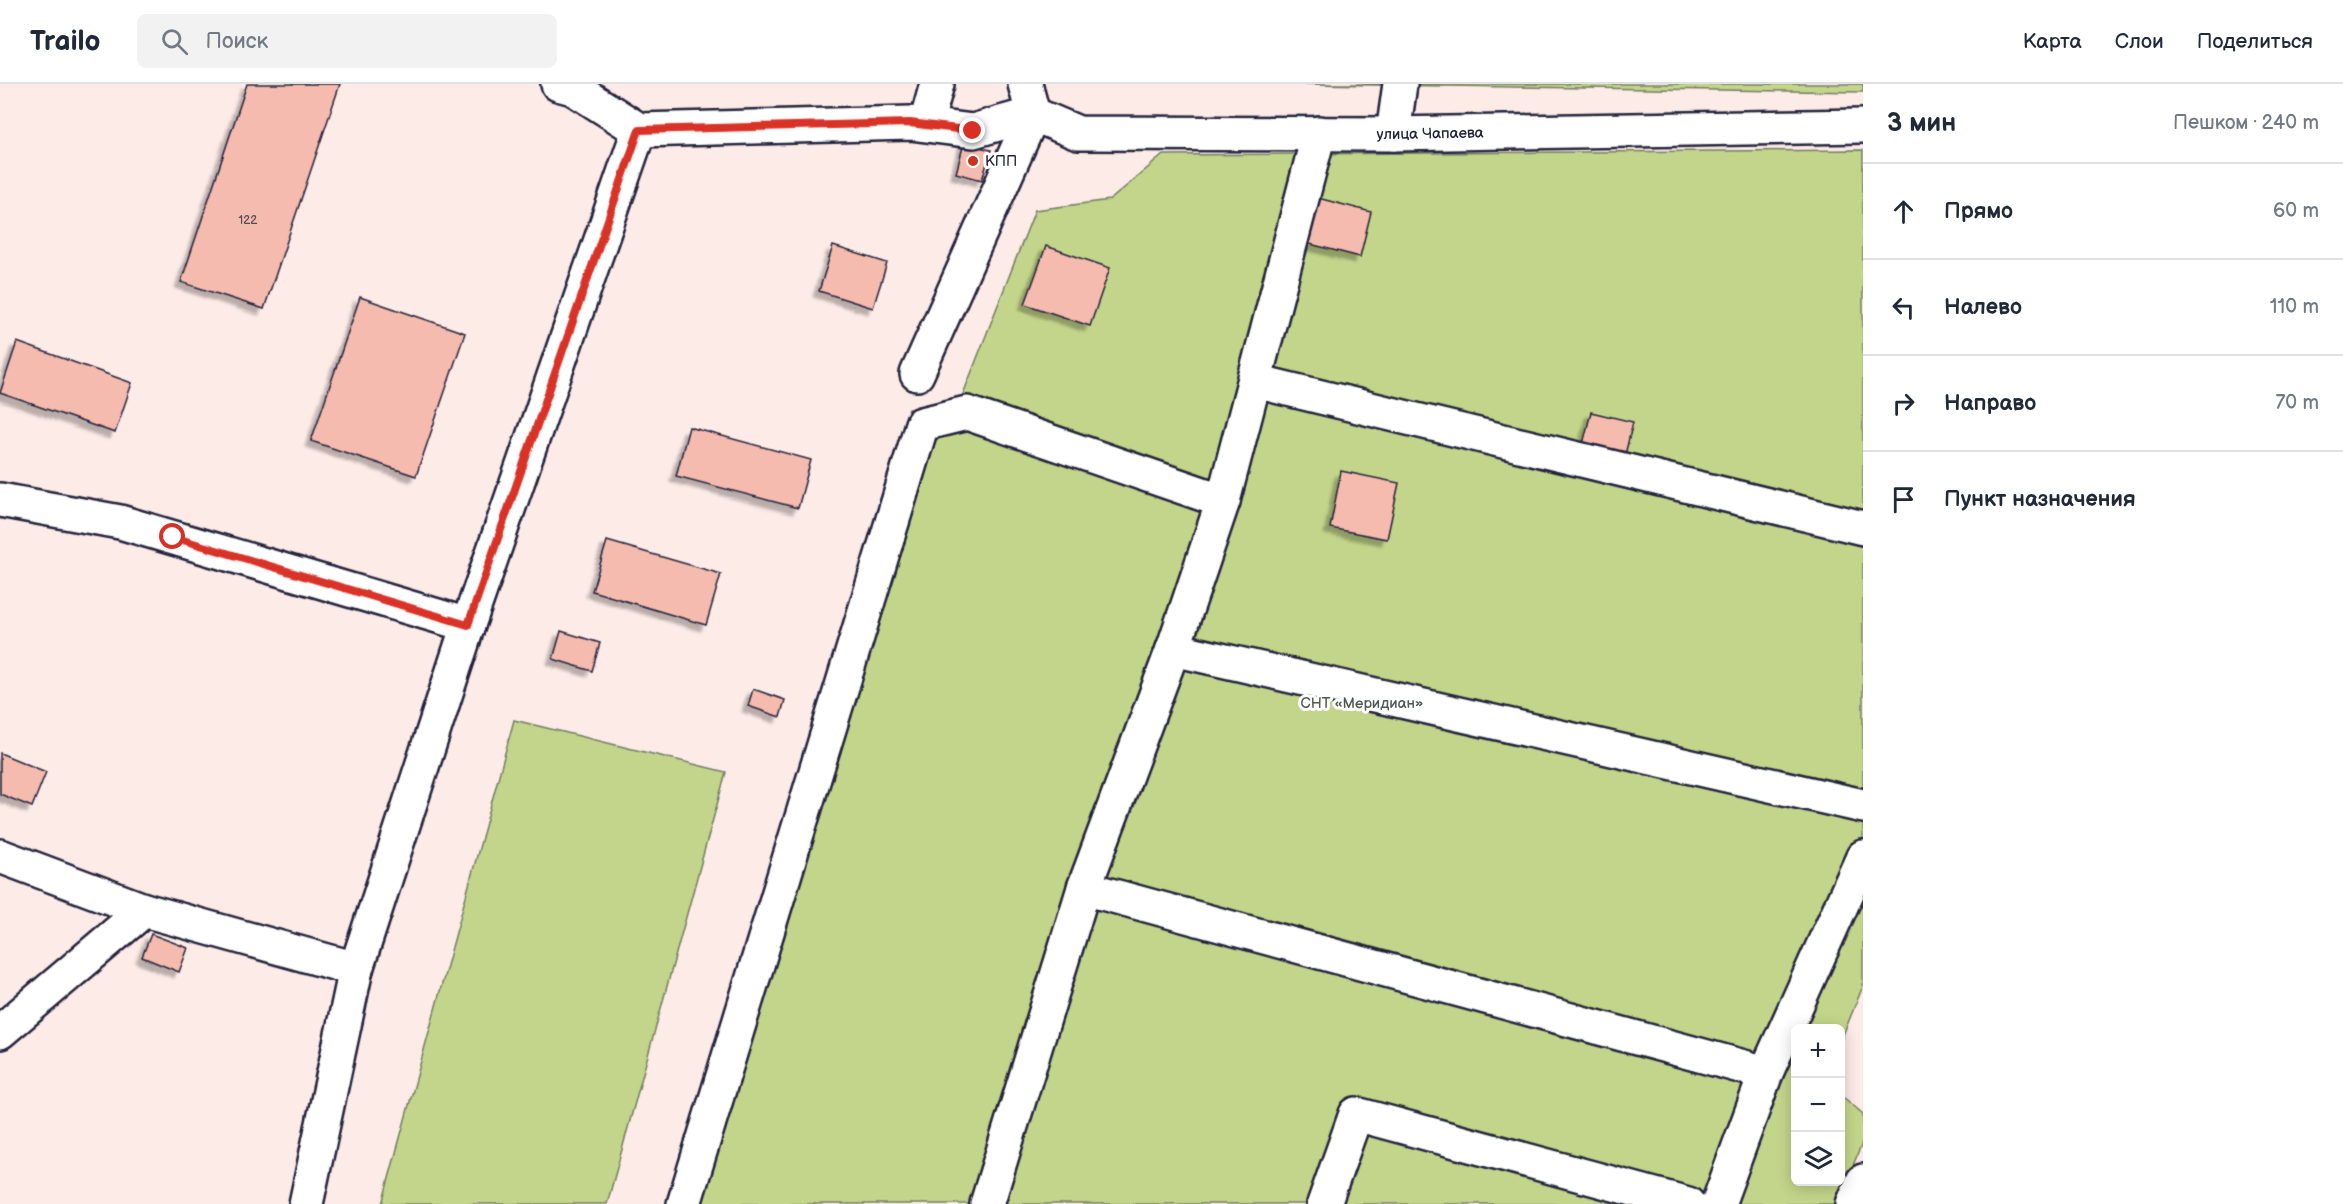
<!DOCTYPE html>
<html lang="ru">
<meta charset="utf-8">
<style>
body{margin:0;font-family:"Balsamiq Sans",sans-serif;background:#f2f2f3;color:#1f2937}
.controls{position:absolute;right:18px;bottom:18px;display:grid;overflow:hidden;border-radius:9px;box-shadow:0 3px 15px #0003}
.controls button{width:54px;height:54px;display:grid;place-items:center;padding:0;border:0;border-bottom:2px solid #e0e1e3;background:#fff;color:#1f2937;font:30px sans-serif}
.stop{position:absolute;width:18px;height:18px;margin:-14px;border:4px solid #d93025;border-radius:50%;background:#fff}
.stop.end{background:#d93025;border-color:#fff;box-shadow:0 2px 6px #0008}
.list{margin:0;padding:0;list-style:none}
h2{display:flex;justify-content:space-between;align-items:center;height:78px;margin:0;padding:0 24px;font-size:26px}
h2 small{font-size:20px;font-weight:400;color:#747a83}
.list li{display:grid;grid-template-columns:39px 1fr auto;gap:18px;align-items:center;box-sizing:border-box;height:96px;padding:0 24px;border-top:2px solid #e0e1e3}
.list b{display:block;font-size:22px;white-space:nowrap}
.list em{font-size:20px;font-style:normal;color:#747a83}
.icon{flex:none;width:33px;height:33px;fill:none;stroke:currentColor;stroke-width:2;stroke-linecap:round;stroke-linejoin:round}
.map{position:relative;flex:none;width:1863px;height:1120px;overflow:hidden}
header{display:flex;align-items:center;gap:36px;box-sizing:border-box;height:84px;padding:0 30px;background:#fff;border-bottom:2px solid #e0e1e3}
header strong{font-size:28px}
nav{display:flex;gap:33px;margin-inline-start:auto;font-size:21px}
.search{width:420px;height:54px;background:#f2f2f3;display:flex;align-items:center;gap:15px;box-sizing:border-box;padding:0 21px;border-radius:9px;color:#747a83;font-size:22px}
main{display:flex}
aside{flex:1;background:#fff}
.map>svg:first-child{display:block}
.green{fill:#c3d58a;stroke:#727c62;stroke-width:1.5}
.building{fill:#f5bbae;stroke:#22223b;stroke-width:1.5;filter:url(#shadow)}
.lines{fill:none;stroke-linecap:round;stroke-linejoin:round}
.minor-casing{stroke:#22223b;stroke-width:38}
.major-casing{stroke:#22223b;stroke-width:38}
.minor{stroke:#fff;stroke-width:33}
.major{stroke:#fff;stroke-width:33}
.route{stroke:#d93025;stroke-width:8}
.poi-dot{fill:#c8321e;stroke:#fff;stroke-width:2}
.labels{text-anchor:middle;stroke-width:6;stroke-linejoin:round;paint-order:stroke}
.number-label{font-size:12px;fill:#574858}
.street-label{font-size:15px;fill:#22223b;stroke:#fff}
.poi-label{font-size:15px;fill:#22223b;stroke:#fff;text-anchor:start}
.park-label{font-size:15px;fill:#525853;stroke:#fff}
</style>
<header>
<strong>Trailo</strong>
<div class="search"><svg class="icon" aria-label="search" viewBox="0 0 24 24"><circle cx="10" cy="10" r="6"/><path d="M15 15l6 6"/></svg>Поиск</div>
<nav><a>Карта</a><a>Слои</a><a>Поделиться</a></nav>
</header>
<main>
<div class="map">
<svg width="1863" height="1120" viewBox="0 0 1863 1120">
<defs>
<filter id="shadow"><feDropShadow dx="-5.5" dy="5.5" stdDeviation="1.5" flood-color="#0004"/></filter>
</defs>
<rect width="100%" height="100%" fill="#fcebe7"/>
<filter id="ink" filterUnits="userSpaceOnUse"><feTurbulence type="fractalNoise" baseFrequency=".0167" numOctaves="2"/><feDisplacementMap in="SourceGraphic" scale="12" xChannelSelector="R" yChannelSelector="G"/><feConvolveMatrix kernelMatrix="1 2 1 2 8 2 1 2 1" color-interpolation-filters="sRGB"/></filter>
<g filter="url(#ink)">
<path class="green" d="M1304,0H1863V8Z
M1863,66V902L1841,956L1840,944H1796V1098H1840L1841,1011L1863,1030V1057L1837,1120H671L909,325L958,323L1035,126L1110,116L1163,71Z
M514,636L726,688L607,1120H382Z"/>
<path class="building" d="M247,0H340L264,225L181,198Z
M964,59L991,66L982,96L956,89Z
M1318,114L1371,128L1360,173L1306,159Z
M833,162L887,179L873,224L819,207Z
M1046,162L1110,184L1090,242L1025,220Z
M360,213L465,249L416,392L311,357Z
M17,258L132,299L115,349L0,309Z
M1591,328L1633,338L1624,375L1582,364Z
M689,343L811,376L798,424L676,392Z
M1341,387L1399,399L1387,455L1330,444Z
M607,457L721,490L706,541L592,507Z
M561,547L600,559L592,587L553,575Z
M753,605L785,616L780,633L748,622Z
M0,669L46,688L32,723L0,710Z
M151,850L188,864L179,888L142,873Z"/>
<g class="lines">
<g class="minor-casing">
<g id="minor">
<path d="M558,0L573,4L639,46L910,39L973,47L1033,30"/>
<path id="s1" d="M1025,0L1033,30L1078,49L1393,50L1863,42"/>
<path d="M926,40L937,0"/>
<path d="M1393,50L1400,0"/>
<path d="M917,290L1033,30"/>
<path d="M1255,297L1863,444"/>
<path d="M0,416L120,438L468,541"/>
<path d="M1173,565L1863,722"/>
<path d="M0,772L144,826L356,885"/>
<path d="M1084,804L1766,989"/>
<path d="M0,948L144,826"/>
<path d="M306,1120L356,885L468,541L639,46"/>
<path d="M684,1120L922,340L967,329L1223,417"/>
<path d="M987,1120L1084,804L1173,565L1223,417L1319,49"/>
<path d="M1324,1120L1356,1030L1688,1120"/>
<path d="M1718,1120L1766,989L1863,773"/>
</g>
</g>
<g class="major-casing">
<path id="major" d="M1853,1120L1863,1097"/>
</g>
<use href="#minor" class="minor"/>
<use href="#major" class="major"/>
</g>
</g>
<g class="lines" filter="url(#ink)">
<path class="route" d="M173,453L468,541L639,46L910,39L973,47"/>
</g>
<circle class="poi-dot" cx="973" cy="77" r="6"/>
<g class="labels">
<g class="number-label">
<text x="248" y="140">122</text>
</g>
<g class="street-label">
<text dy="5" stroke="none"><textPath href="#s1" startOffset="432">улица Чапаева</textPath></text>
</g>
<g class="poi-label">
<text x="985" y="82">КПП</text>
</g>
<g class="park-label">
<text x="1362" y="624">СНТ «Меридиан»</text>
</g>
</g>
</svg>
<div class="controls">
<button>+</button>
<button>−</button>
<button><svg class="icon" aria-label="layers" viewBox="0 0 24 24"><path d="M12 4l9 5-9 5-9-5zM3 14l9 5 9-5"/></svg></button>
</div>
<div class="stop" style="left:173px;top:453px"></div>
<div class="stop end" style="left:973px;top:47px"></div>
</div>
<aside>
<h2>3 мин<small>Пешком · 240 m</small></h2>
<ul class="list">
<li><svg class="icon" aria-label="ahead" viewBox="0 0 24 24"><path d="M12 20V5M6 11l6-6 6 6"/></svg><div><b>Прямо</b></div><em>60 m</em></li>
<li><svg class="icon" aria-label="left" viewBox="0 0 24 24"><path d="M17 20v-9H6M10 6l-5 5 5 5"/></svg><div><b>Налево</b></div><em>110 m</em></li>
<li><svg class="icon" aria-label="right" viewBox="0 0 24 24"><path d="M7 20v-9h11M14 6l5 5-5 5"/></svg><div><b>Направо</b></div><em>70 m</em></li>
<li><svg class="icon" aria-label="arrive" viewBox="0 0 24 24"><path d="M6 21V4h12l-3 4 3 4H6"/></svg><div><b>Пункт назначения</b></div></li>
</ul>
</aside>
</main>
